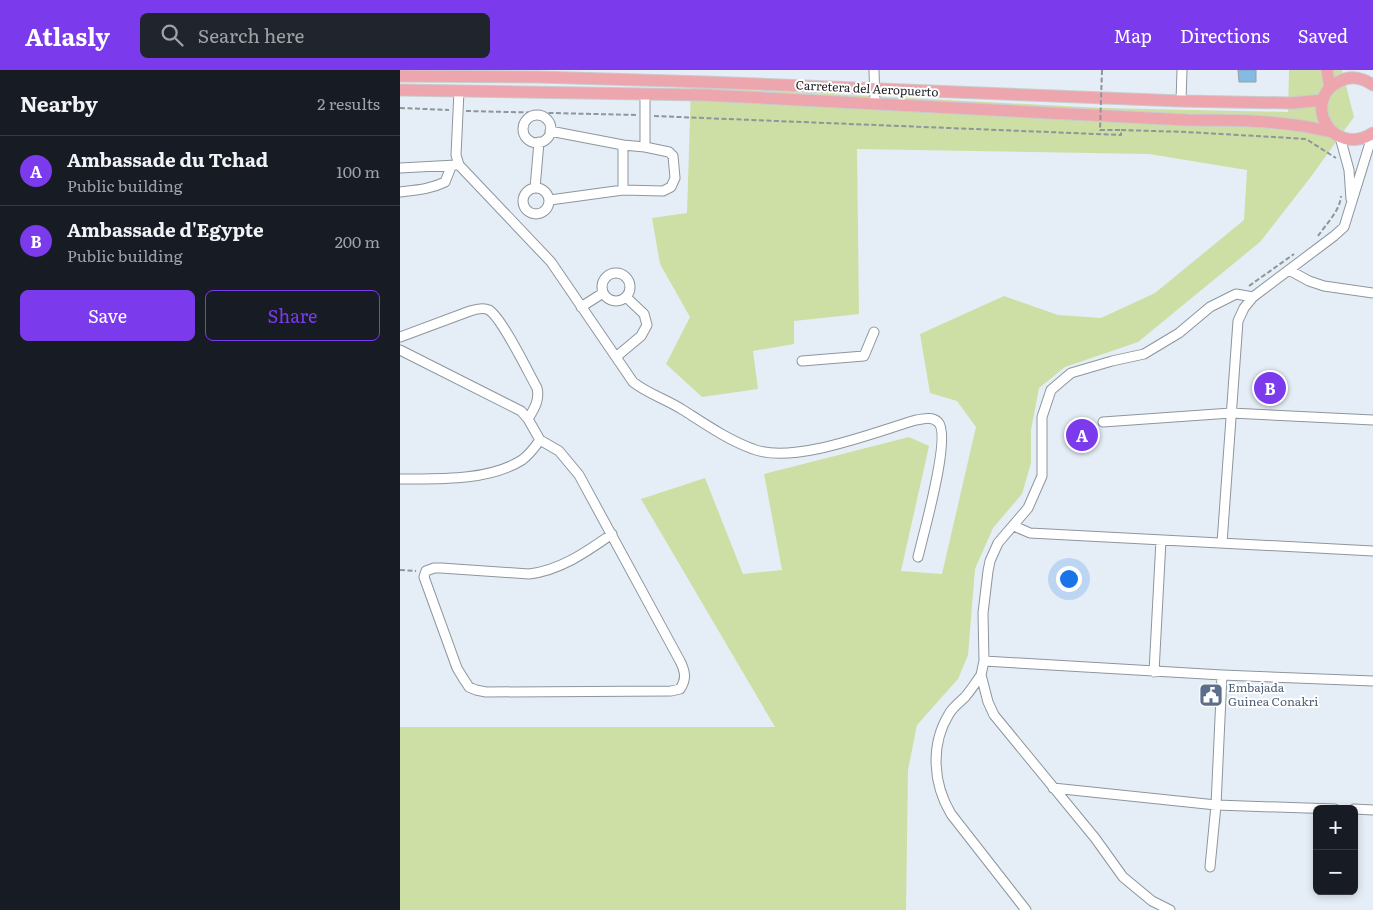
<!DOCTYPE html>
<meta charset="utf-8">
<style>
body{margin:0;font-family:Literata,serif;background:#20242c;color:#f1f3f6}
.controls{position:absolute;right:15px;bottom:15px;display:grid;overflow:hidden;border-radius:8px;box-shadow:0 2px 8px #0003}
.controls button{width:45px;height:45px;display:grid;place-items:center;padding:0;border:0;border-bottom:1px solid #363941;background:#171b24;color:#f1f3f6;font:25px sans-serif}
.you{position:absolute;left:668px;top:508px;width:18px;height:18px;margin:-12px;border:4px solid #fff;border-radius:50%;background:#1a73e8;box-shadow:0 0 0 8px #1a73e833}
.badge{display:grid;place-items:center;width:32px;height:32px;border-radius:50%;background:#7c3aed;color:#fff;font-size:16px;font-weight:700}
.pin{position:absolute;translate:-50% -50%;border:2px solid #fff;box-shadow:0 1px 5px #0006}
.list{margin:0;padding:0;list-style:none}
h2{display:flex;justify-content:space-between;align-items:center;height:65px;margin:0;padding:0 20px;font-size:21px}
h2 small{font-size:16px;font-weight:400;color:#9ea1a6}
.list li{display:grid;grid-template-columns:32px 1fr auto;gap:15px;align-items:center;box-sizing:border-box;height:70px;padding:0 20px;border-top:1px solid #363941}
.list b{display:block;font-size:19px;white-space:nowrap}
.list p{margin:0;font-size:16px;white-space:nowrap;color:#9ea1a6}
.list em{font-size:16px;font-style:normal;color:#9ea1a6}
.actions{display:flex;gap:10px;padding:15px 20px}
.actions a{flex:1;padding:11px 0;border:1px solid #7c3aed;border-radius:8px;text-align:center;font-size:18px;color:#7c3aed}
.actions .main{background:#7c3aed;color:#fff}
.icon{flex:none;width:28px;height:28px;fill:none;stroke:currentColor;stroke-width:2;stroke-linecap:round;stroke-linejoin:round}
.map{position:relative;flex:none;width:973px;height:840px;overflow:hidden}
header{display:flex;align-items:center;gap:30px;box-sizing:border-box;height:70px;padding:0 25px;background:#7c3aed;color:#fff}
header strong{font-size:24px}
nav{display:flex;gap:28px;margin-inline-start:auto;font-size:18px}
.search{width:350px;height:45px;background:#20242c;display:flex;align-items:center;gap:12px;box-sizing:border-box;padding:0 18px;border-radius:8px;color:#9ea1a6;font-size:19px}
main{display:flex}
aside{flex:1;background:#171b24}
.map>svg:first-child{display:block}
.green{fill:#cddfa4}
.building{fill:#84bbe5;stroke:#969fa6}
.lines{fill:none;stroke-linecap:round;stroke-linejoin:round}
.minor-casing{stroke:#8d969d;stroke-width:11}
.major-casing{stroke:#cacbcc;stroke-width:13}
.path{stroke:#8e959b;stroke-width:2;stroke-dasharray:5 2.5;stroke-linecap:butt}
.minor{stroke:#fff;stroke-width:9}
.major{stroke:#eda5ae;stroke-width:11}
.path-bridge{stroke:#8e959b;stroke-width:2;stroke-dasharray:5 2.5;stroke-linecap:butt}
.labels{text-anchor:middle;stroke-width:4;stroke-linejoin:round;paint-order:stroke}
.street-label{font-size:12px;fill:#23272a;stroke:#fff}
.service-label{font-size:12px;fill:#4e5e75;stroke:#fff;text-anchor:start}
</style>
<header>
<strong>Atlasly</strong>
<div class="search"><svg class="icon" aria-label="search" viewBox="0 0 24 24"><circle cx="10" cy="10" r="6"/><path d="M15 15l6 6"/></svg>Search here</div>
<nav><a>Map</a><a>Directions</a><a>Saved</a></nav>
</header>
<main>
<aside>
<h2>Nearby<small>2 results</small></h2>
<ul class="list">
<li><span class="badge">A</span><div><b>Ambassade du Tchad</b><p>Public building</p></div><em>100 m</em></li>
<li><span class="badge">B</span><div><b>Ambassade d'Egypte</b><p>Public building</p></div><em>200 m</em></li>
</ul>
<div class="actions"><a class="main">Save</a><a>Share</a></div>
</aside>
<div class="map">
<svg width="973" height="840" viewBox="0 0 973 840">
<rect width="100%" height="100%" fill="#e5eef6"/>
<path class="green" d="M889,0H942L954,47L910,108L860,172L738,272L665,297L639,318L631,360V393L622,424L593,458L575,499L568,585L558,609L517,655L508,700L506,840H0V657H375L241,429L305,408L343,504L382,500L364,404L509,367L529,376L501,501L542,504L576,357L557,331L530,323L520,264L604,226L658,245L701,248L755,223L844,150L847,100L749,84L457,79L459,244L394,251V274L353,281L358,319L302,327L266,294L290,247L260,194L252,148L287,143L291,17L703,38L888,42Z"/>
<path class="building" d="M838,0H856V12H839Z"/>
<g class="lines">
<g class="minor-casing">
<path id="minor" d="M474,0L475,33
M59,21L56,85L59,95L151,192L233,312C248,324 266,329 283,340C305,354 328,370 353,379C393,395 475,362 516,350C524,349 532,346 538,352C552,365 523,465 518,487
M781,31L782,0
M123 59a14 14 0 1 1 28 0a14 14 0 1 1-28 0Z
M150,61L223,75L245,77
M940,67L949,100L951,129
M0,98L56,95
M123 131a13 13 0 1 1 26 0a13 13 0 1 1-26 0Z
M135,118L139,72
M223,120V75
M0,122C16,120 31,119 45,112L51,97
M150,130L223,120L263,121L271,117L275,108L273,86L269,82L245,77V24
M889,200L909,211L924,216L973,223
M202 217a14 14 0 1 1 28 0a14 14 0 1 1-28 0Z
M181,237L203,223
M0,267L70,241C76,239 83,237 89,240C102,248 128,302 137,318C140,330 134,339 128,349
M0,280L121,341L128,349L140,370L159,381L179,405L280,591C285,601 287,609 280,619L271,621L86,622L76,620L69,617L63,608L57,598L24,507L26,501L34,498H41L129,504C161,500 186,482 212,464
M216,287L241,266L247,255L244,244L226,227
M402,291L464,286L474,262
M703,352L831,343L973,350
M0,409C38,409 89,411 122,390C129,385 135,377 140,370
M614,456L630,463L973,481
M822,473L838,251L844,238L853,227L934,166L944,157L973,63
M584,591L822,605L973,611
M754,602L761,470
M581,605C576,612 571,620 565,627C559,633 553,637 549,644C530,675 533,714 551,744L626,840
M653,718L816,735L935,739
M954,739L973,740
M810,797L816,735L822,605
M770,840L752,831L723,807L695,768L594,645L588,632L581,605L584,591L583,543L588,501L590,491L598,473L628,438L642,406V347L651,320L671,303L712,291L744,284L779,263L810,237L836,224L853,227"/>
</g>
<g class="major-casing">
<path id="major" d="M927,0L930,18
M0,6L139,7L305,12L781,31L892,33L923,30
M973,15C963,8 951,5 940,11C900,30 932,89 973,63
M0,20L304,25L787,50C838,50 883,50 932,62"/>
</g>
<path class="path" d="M0,38L49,40
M66,41L237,45
M254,46L721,65V60L786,62L891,68L906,69L936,88
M918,166C926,154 940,141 941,126
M849,216L894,184
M0,500L16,501"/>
<use href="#minor" class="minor"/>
<use href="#major" class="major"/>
<path class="path-bridge" d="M702,0L700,60H721"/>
</g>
<defs>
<g id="civic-square" transform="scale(1.25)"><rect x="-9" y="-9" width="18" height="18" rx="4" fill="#5c6f8a" stroke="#fff"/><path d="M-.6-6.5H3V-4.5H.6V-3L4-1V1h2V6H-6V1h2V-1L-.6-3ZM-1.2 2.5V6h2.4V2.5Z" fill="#fff"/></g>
</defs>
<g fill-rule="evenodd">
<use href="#civic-square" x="811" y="625"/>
</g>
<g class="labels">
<g class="street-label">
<text transform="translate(467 19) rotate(3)" y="4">Carretera del Aeropuerto</text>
</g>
<g class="service-label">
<text x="828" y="622">Embajada<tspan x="828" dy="14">Guinea Conakri</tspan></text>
</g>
</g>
</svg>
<div class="controls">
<button>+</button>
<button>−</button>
</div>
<div class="you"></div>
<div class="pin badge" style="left:682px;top:365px">A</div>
<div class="pin badge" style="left:870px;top:318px">B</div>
</div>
</main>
